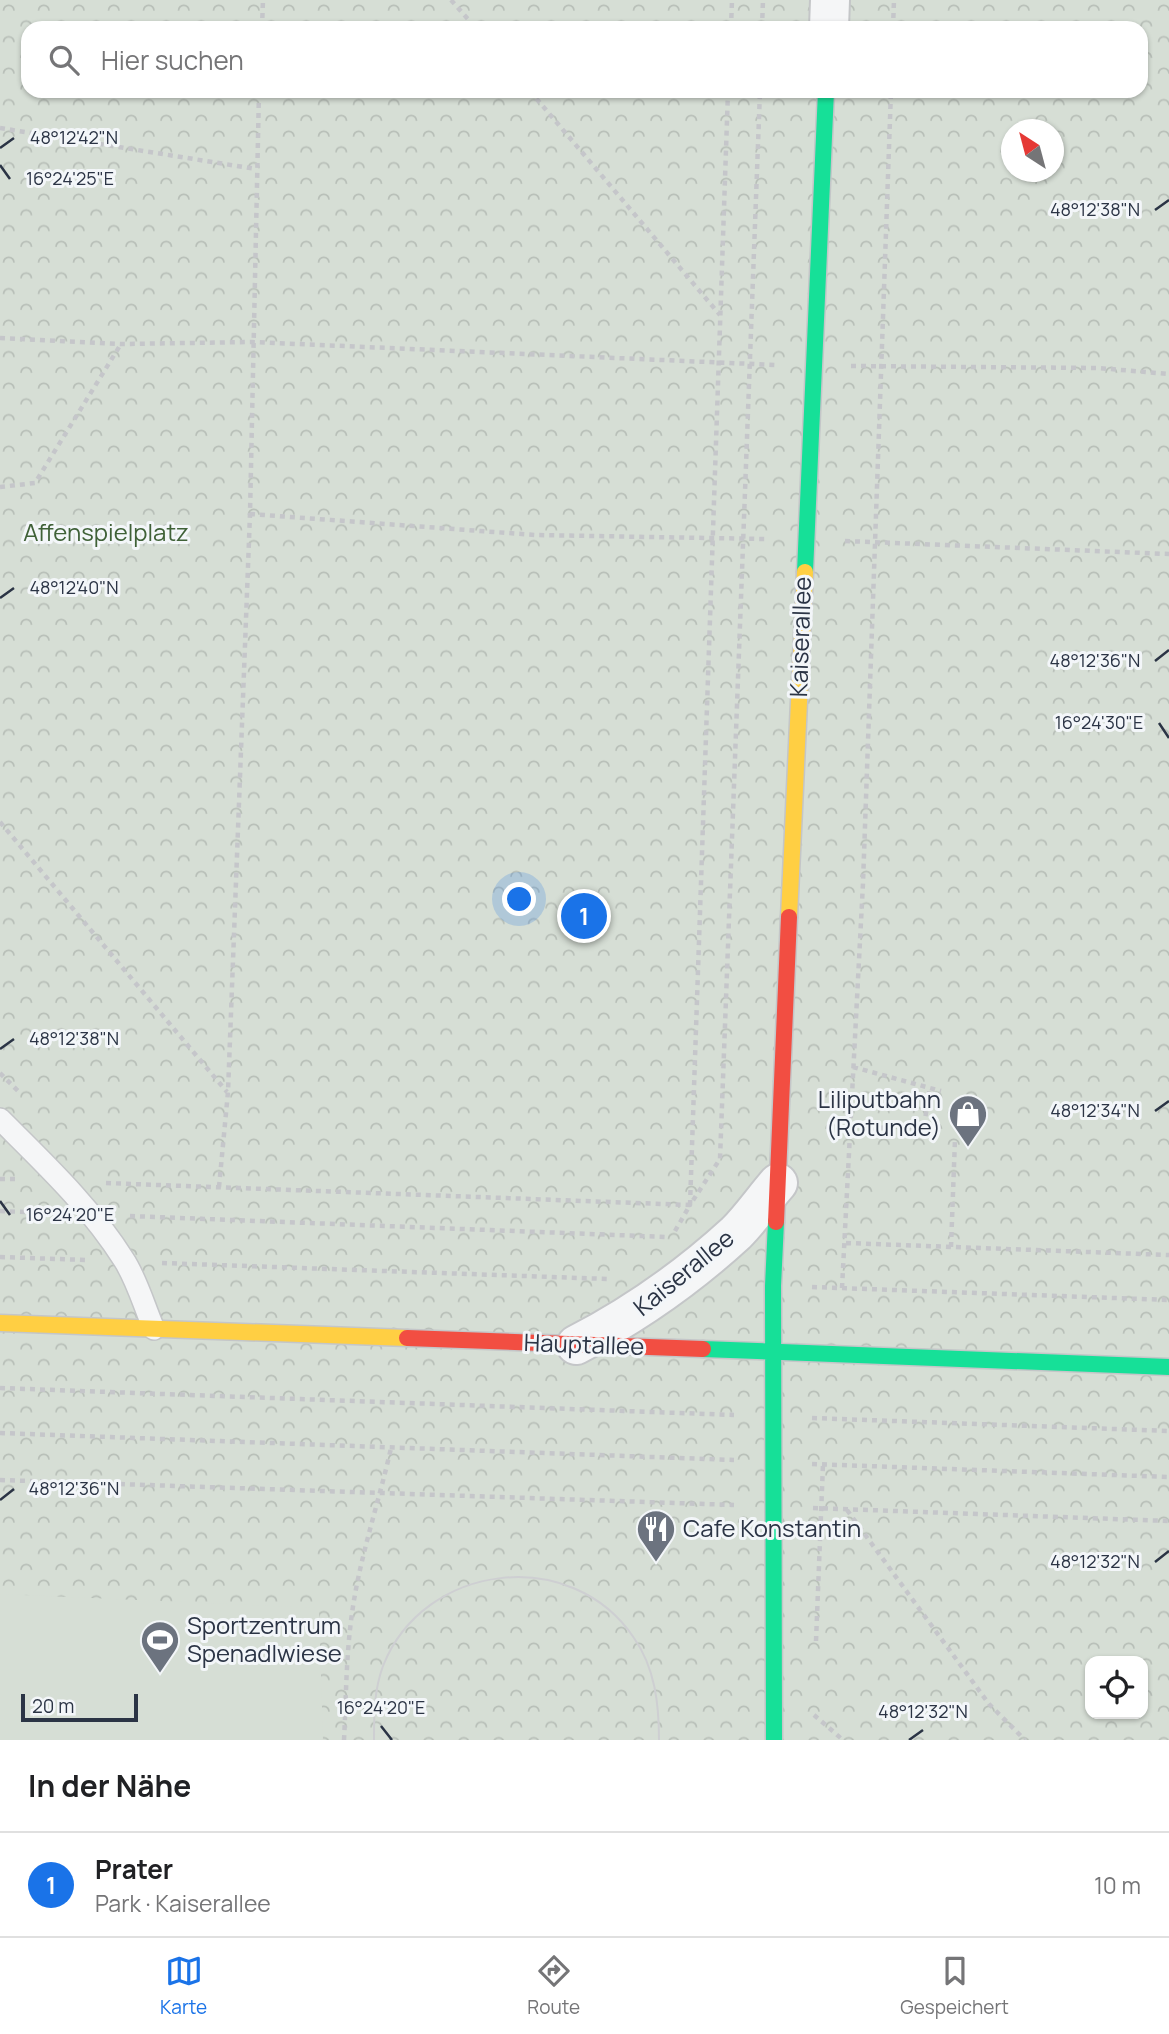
<!DOCTYPE html>
<html lang="de">
<meta charset="utf-8">
<style>
body{margin:0;font-family:Manrope,sans-serif;background:#f6f6f6;color:#202124}
.controls{position:absolute;right:21px;bottom:21px;display:grid;overflow:hidden;border-radius:14px;box-shadow:0 2px 5px #0004}
.controls button{width:63px;height:63px;display:grid;place-items:center;padding:0;border:0;border-bottom:2px solid #e0e0e0;background:#fff;color:#202124;font:35px sans-serif}
.compass{position:absolute;left:1001px;top:119px;width:63px;height:63px;border-radius:50%;background:#fff;box-shadow:0 2px 5px #0004;rotate:324deg}
.scale{position:absolute;left:21px;bottom:18px;width:117px;box-sizing:border-box;padding-left:7px;border:4px solid #2b3445;border-top:0;font-size:19px;line-height:24px;white-space:nowrap;color:#2b3445;-webkit-text-stroke:5px #f3f6f9;paint-order:stroke}
.you{position:absolute;left:520px;top:900px;width:24px;height:24px;margin:-18px;border:5px solid #fff;border-radius:50%;background:#1a73e8;box-shadow:0 0 0 10px #1a73e833}
.badge{display:grid;place-items:center;width:46px;height:46px;border-radius:50%;background:#1a73e8;color:#fff;font-size:23px;font-weight:700}
.pin{position:absolute;translate:-50% -50%;border:4px solid #fff;box-shadow:0 2px 7px #0006}
.list{margin:0;padding:0;list-style:none}
h2{display:flex;justify-content:space-between;align-items:center;height:91px;margin:0;padding:0 28px;font-size:30px}
h2 small{font-size:23px;font-weight:400;color:#757577}
.list li{display:grid;grid-template-columns:46px 1fr auto;gap:21px;align-items:center;box-sizing:border-box;height:105px;padding:0 28px;border-top:2px solid #e0e0e0}
.list b{display:block;font-size:26px;white-space:nowrap}
.list p{margin:0;font-size:23px;white-space:nowrap;color:#757577}
.list em{font-size:23px;font-style:normal;color:#757577}
.icon{flex:none;width:38px;height:38px;fill:none;stroke:currentColor;stroke-width:2;stroke-linecap:round;stroke-linejoin:round}
.map{position:relative;flex:none;width:1169px;height:1740px;overflow:hidden}
.search{position:absolute;background:#fff;box-shadow:0 2px 5px #0004;left:21px;right:21px;top:21px;height:77px;display:flex;align-items:center;gap:18px;box-sizing:border-box;padding:0 24px;border-radius:21px;color:#757577;font-size:26px}
.sheet{height:196px;background:#fff}
nav{display:flex;justify-content:space-around;align-items:center;box-sizing:border-box;height:98px;border-top:2px solid #e0e0e0;background:#fff;font-size:19px;color:#757577}
nav a{display:grid;justify-items:center;gap:4px}
nav .on{color:#1a73e8}
.map>svg:first-child{display:block}
.park{fill:url(#park-crowns);fill-rule:evenodd}
.pitch{fill:#d6ded5}
.lines{fill:none;stroke-linecap:round;stroke-linejoin:round}
.lane-casing{stroke:#c4c6c8;stroke-width:24}
.street-casing{stroke:#c4c6c8;stroke-width:42}
.fast-casing{stroke:#c4c6c8;stroke-width:19}
.slow-casing{stroke:#c4c6c8;stroke-width:19}
.jam-casing{stroke:#c4c6c8;stroke-width:19}
.path{stroke:#c5c6ca;stroke-width:4.5;stroke-dasharray:5 5;stroke-linecap:butt}
.lane{stroke:#f5f6f7;stroke-width:21}
.street{stroke:#f5f6f7;stroke-width:38}
.fast{stroke:#16e098;stroke-width:16}
.slow{stroke:#ffcf43;stroke-width:16}
.jam{stroke:#f24e42;stroke-width:16}
.tram{stroke:#cecfd2;stroke-width:2}
.ticks{fill:none;stroke:#2b3445;stroke-width:2.5}
.labels{text-anchor:middle;stroke-width:6;stroke-linejoin:round;paint-order:stroke}
.park-label{font-size:24px;fill:#3f6137;stroke:#f3f6f9}
.street-label{font-size:24px;fill:#2b3445;stroke:#f3f6f9}
.poi-label{font-size:24px;fill:#2b3445;stroke:#f3f6f9;text-anchor:start}
.ticks-label{font-size:18px;text-anchor:middle;fill:#2b3445;stroke:#f3f6f9;stroke-width:6;stroke-linejoin:round;paint-order:stroke}
</style>
<div class="map">
<svg width="1169" height="1740" viewBox="0 0 1169 1740">
<defs>
<pattern id="park-crowns" width="20" height="18" patternUnits="userSpaceOnUse" patternTransform="scale(1.75)"><rect width="20" height="18" fill="#d6ded5"/><path d="M2 6a3 3 0 1 1 6 0M12 15a3 3 0 1 1 6 0" fill="none" stroke="#b8bfb8"/></pattern>
</defs>
<rect width="100%" height="100%" fill="#e6e8ea"/>
<path class="park" d="M0,0H1169V1740H0ZM28,28H1141V91H28ZM1012,130H1054V172H1012ZM1090,1661H1143V1714H1090Z"/>
<path class="pitch" d="M0,1594L319,1608L323,1740H0Z"/>
<g class="lines">
<g class="lane-casing">
<path id="lane" d="M0,1119C44,1163 91,1207 124,1260C137,1280 144,1306 154,1329"/>
</g>
<g class="street-casing">
<path id="street" d="M829,28L830,0
M576,1345C634,1315 688,1277 736,1233C751,1218 764,1199 778,1183"/>
</g>
<g class="fast-casing">
<path id="fast" d="M805,572L826,91
M703,1349L1169,1367
M774,1740L773,1286L776,1222"/>
</g>
<g class="slow-casing">
<path id="slow" d="M789,917L805,572
M0,1323L407,1338"/>
</g>
<g class="jam-casing">
<path id="jam" d="M776,1222L789,917
M407,1338L703,1349"/>
</g>
<path class="path" d="M451,0L476,28
M262,28L263,0
M731,28L732,0
M762,28L763,0
M893,28L894,0
M530,91L720,315
M0,128L256,169
M0,338L122,344L252,342L776,365
M851,366L1098,368L1169,374
M0,487L35,483L121,344
M250,514L535,535L766,539
M845,541L1169,554
M0,822L227,1092
M853,1067L941,1091
M0,1073L20,1093
M924,1126L930,1087
M850,1128L937,1127
M0,1179H17
M106,1183L690,1205L720,1159L760,91
M219,1187L228,1092L250,514L259,91
M0,1211L48,1213
M130,1216L667,1237
M675,1231L690,1205L728,91
M846,1243L1169,1255
M951,1247L955,1139
M0,1257L87,1260
M162,1263L608,1279
M812,1287L1169,1300
M842,1288L863,883L891,91
M0,1388L734,1415
M812,1418L1169,1431
M0,1433L734,1460
M812,1464L1169,1477
M0,1480L734,1505
M813,1508L1169,1521
M847,1510L989,1704L1025,1740
M816,1641L823,1464
M814,1715L843,1740
M344,1740C346,1701 346,1660 351,1621C358,1562 378,1506 391,1448"/>
<use href="#lane" class="lane"/>
<use href="#street" class="street"/>
<use href="#fast" class="fast"/>
<use href="#slow" class="slow"/>
<use href="#jam" class="jam"/>
<path class="tram" d="M374,1740C374,1715 374,1690 383,1666C424,1562 572,1545 634,1638C655,1668 659,1704 659,1740"/>
</g>
<path class="ticks" d="M0,148L14,138M0,165L10,179M1155,210L1169,200M0,598L14,588M1155,661L1169,650M1159,723L1169,738M0,1049L14,1039M1155,1111L1169,1101M0,1201L10,1215M0,1500L14,1489M1155,1562L1169,1551M381,1726L392,1740M909,1740L923,1730"/>
<defs>
<g id="shop-pin" transform="scale(2.0125)"><path d="M0 17L-7.5 6A9.5 9.5 0 1 1 7.5 6Z" fill="#6c737f" stroke="#f3f6f9"/><path d="M-5-2.5h2.3a2.7 3.5 0 0 1 5.4 0H5L5.5 6h-11ZM-1.5-2.5h3a1.5 2.3 0 0 0-3 0Z" fill="#fff"/></g>
<g id="restaurant-pin" transform="scale(2.0125)"><path d="M0 17L-7.5 6A9.5 9.5 0 1 1 7.5 6Z" fill="#6c737f" stroke="#f3f6f9"/><path d="M-5-6h1v4h1v-4h1v4h1v-4h1v5L-1.5 .5V6h-2V.5L-5-1ZM5-6V6H3V1.5H1.5Q1.5-4 5-6Z" fill="#fff"/></g>
<g id="stadium-pin" transform="scale(2.0125)"><path d="M0 17L-7.5 6A9.5 9.5 0 1 1 7.5 6Z" fill="#6c737f" stroke="#f3f6f9"/><path d="M0-5a6.5 5 0 1 0 0 10a6.5 5 0 1 0 0-10ZM-3.5-1.8h7v3.6h-7Z" fill="#fff"/></g>
</defs>
<g fill-rule="evenodd">
<use href="#shop-pin" x="968" y="1114"/>
<use href="#restaurant-pin" x="656" y="1529"/>
<use href="#stadium-pin" x="160" y="1640"/>
</g>
<g class="labels">
<g class="park-label">
<text x="106" y="541">Affenspielplatz</text>
</g>
<g class="street-label">
<text transform="translate(801 637) rotate(-88)" y="8">Kaiserallee</text>
<text transform="translate(684 1273) rotate(-39)" y="8">Kaiserallee</text>
<text transform="translate(584 1345) rotate(2)" y="8">Hauptallee</text>
</g>
<g class="poi-label">
<text x="941" y="1108" text-anchor="end">Liliputbahn<tspan x="941" dy="28">(Rotunde)</tspan></text>
<text x="683" y="1537">Cafe Konstantin</text>
<text x="187" y="1634">Sportzentrum<tspan x="187" dy="28">Spenadlwiese</tspan></text>
</g>
</g>
<g class="ticks-label">
<text x="74" y="144">48°12'42"N</text>
<text x="70" y="185">16°24'25"E</text>
<text x="1095" y="216">48°12'38"N</text>
<text x="74" y="594">48°12'40"N</text>
<text x="1095" y="667">48°12'36"N</text>
<text x="1099" y="729">16°24'30"E</text>
<text x="74" y="1045">48°12'38"N</text>
<text x="1095" y="1117">48°12'34"N</text>
<text x="70" y="1221">16°24'20"E</text>
<text x="74" y="1495">48°12'36"N</text>
<text x="1095" y="1568">48°12'32"N</text>
<text x="381" y="1714">16°24'20"E</text>
<text x="923" y="1718">48°12'32"N</text>
</g>
</svg>
<div class="controls">
<button><svg class="icon" aria-label="locate" viewBox="0 0 24 24"><circle cx="12" cy="12" r="6"/><path d="M12 2v4M12 18v4M2 12h4M18 12h4"/></svg></button>
</div>
<svg class="compass" viewBox="-18 -18 36 36"><path d="M0-13l5 13h-10z" fill="#e53935"/><path d="M0 13l5-13h-10z" fill="#757577"/></svg>
<div class="scale">20 m</div>
<div class="you"></div>
<div class="pin badge" style="left:584px;top:916px">1</div>
<div class="search"><svg class="icon" aria-label="search" viewBox="0 0 24 24"><circle cx="10" cy="10" r="6"/><path d="M15 15l6 6"/></svg>Hier suchen</div>
</div>
<section class="sheet">
<h2>In der Nähe<small></small></h2>
<ul class="list">
<li><span class="badge">1</span><div><b>Prater</b><p>Park · Kaiserallee</p></div><em>10 m</em></li>
</ul>
</section>
<nav>
<a class="on"><svg class="icon" aria-label="map" viewBox="0 0 24 24"><path d="M3 6l6-2 6 2 6-2v14l-6 2-6-2-6 2zM9 4v14M15 6v14"/></svg>Karte</a>
<a><svg class="icon" aria-label="directions" viewBox="0 0 24 24"><path d="M12 3l9 9-9 9-9-9zM9 14v-3h6M13 9l2 2-2 2"/></svg>Route</a>
<a><svg class="icon" aria-label="saved" viewBox="0 0 24 24"><path d="M7 4h10v16l-5-4-5 4z"/></svg>Gespeichert</a>
</nav>
